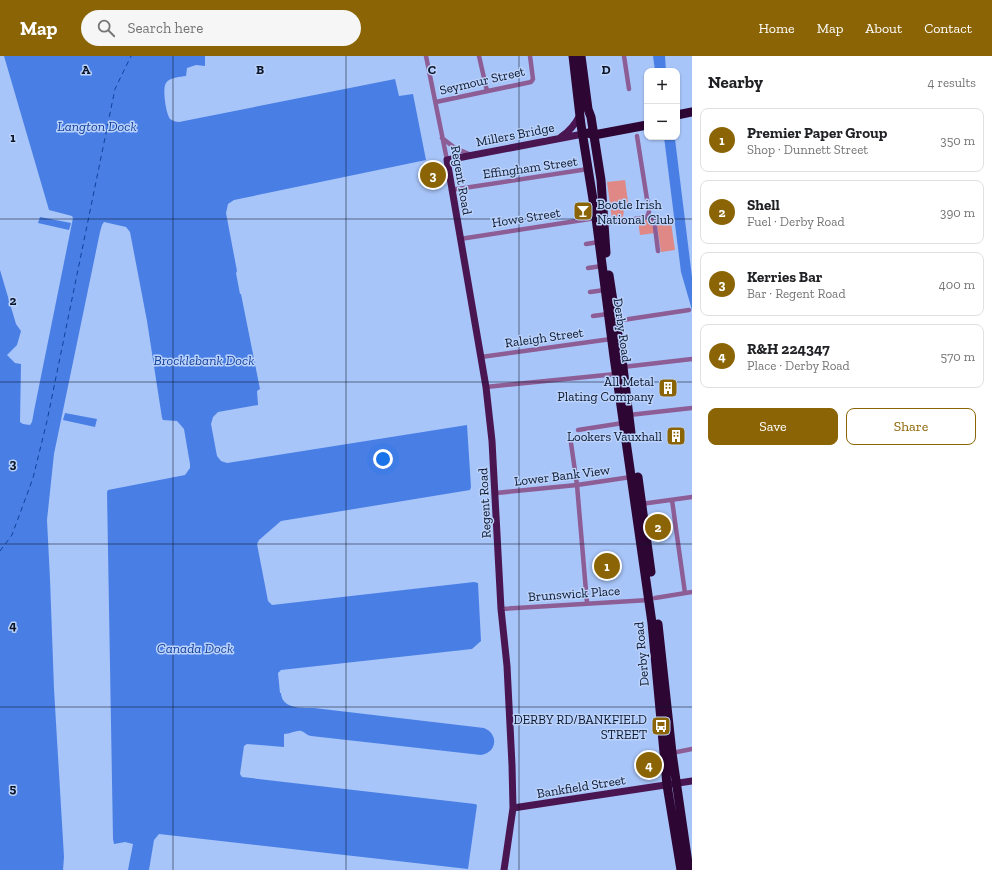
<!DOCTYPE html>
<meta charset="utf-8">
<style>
body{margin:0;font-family:"Zilla Slab",serif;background:#f6f6f6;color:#202124}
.controls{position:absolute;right:12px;top:12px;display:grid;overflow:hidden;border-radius:8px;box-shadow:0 1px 3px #0004}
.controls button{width:36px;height:36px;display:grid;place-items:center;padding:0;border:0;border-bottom:1px solid #e0e0e0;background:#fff;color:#202124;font:20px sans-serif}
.you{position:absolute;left:383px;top:403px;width:14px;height:14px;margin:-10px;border:3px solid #fff;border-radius:50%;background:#1a73e8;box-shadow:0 0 0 6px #1a73e833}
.badge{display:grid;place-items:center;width:26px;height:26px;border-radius:50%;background:#8b6505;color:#fff;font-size:13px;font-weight:700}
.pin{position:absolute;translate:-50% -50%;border:2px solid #fff;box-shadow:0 1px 4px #0006}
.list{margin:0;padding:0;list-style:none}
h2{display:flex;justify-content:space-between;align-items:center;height:52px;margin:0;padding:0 16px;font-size:17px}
h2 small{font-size:13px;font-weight:400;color:#757577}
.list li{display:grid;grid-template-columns:26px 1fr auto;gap:12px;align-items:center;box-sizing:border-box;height:64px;margin:0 8px 8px;padding:0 8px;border:1px solid #e0e0e0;border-radius:8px}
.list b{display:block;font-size:15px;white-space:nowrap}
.list p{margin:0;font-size:13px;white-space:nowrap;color:#757577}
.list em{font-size:13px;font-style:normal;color:#757577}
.actions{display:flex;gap:8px;padding:12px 16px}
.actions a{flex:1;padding:9px 0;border:1px solid #8b6505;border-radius:8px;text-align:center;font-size:14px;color:#8b6505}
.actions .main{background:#8b6505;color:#fff}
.icon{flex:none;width:22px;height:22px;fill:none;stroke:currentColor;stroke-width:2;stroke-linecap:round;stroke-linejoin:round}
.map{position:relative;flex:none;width:692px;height:814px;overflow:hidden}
header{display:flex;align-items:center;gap:24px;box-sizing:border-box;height:56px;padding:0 20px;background:#8b6505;color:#fff}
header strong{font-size:19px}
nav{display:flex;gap:22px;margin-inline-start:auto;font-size:14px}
.search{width:280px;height:36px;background:#f6f6f6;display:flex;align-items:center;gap:10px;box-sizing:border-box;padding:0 14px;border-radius:22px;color:#757577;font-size:15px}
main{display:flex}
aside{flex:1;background:#fff}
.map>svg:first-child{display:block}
.green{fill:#df8885}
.water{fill:#497fe5}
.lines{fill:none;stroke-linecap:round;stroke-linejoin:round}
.ferry{stroke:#11409a;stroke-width:1;stroke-dasharray:5 4;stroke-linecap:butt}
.street{stroke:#8d5d95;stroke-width:4.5}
.primary{stroke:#4a1652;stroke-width:7}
.highway{stroke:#2d0633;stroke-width:9}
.grid{fill:none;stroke:#0c1629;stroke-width:1;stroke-opacity:0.55}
.labels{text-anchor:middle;stroke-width:3;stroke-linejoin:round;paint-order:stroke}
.street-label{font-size:13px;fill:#0c1629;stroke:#bad2fc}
.poi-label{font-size:13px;fill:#0c1629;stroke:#bad2fc;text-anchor:end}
.water-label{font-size:14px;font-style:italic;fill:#11409a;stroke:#bad2fc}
.grid-label{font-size:13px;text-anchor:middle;font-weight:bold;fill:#0c1629;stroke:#bad2fc;stroke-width:3;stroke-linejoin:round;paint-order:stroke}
</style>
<header>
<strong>Map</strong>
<div class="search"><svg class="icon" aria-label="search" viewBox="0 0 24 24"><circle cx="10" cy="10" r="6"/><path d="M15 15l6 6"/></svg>Search here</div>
<nav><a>Home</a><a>Map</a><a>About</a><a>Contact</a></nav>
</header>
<main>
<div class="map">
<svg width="692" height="814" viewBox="0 0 692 814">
<rect width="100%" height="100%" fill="#a8c5f9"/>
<path class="green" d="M625,124L629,153L624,154L623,161L612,163L607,126Z
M670,160L675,194L661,196L656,162Z
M653,163L655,177L640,179L638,165Z"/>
<path class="water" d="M4,0H205V10L196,9L187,12L186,20C180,21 170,21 166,27C162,32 166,58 170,63C173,65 176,66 179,66L395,23L399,40L413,38L426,104L234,144L228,148L226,157L237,215L236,217L240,238H241L260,333L257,335L258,348V349L218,356L213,361L211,368L217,400L221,405L227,407L467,369L471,431L470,434L281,465L259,484L257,488L268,545L272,549L474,526L478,527L481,585L472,593L281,614L278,617L280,637H281C282,653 301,652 314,652L484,672C499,678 497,697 481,699L311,680C306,679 305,676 301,675C297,674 290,678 284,678V691L247,688L244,690L240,718L242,721L475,748L477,749L468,813L159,778L154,784L149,814H128L133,788L125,786L114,788L113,783L107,436L108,434L185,419L190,412V408L184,373L177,365L163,364L162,362L147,265L130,176L126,171L104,166L102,169L100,176L54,398L47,464L50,523L54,633L64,801L63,814H0V214L16,268L21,275L17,289L7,299L15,307L21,308L20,366L23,368L30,369L32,366L34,355L73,162L72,160L49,154Z
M653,0H665L666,15H655Z
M664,81H674L675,83L692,221V254L681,216Z
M40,161L71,167L69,174L38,167Z
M65,357L97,363L95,371L63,364Z"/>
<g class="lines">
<path class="ferry" d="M0,495L12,479L33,422L47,365L115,33L131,0"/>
<path class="street" d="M426,0L447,104
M479,0L487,35
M624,0L629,33
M436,46L531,26L533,23L530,0
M442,82L455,92L469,98
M451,134L588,113
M648,159L654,163L658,195
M604,168L647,161L649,156L637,80
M460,183L596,162
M586,188L599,186
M588,212L602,210
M590,236L605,234
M593,260L608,258
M616,265L689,254
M481,301L611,283
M623,311L692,303
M486,331L616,318
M629,359L692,352
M578,374L623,367
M571,387L577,429L587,547
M496,437L577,429L631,421
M672,444L685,537
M641,448L692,441
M655,542L692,536
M501,553L649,544
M672,697L692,693"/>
<path class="primary" d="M561,81C570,75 575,69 580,59
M513,752L692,725
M504,814L513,752L512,709L507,610L501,553L492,385L486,331L447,104L583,78"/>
<path class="highway" d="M573,0L581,69L596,162L614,301L652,567L667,729L681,814
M581,0L588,53L591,61L601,124L606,197
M677,59L692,56
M588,77L594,79L647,69
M609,219L623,311L631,377
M638,421L651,516
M658,568L672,697L689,814"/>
</g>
<path class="grid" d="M173,0V814M346,0V814M519,0V814M0,163H692M0,326H692M0,488H692M0,651H692"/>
<defs>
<g id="bar-square" transform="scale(1)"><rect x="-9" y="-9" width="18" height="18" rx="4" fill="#8b6505" stroke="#bad2fc"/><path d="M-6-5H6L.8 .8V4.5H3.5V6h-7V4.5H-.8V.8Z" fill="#fff"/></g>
<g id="building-square" transform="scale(1)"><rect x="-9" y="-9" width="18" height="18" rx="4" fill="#8b6505" stroke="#bad2fc"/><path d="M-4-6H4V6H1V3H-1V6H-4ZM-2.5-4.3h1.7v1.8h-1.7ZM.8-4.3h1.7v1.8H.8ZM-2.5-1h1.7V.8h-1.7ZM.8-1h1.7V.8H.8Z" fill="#fff"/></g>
<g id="bus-square" transform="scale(1)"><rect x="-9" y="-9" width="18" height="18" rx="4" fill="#8b6505" stroke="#bad2fc"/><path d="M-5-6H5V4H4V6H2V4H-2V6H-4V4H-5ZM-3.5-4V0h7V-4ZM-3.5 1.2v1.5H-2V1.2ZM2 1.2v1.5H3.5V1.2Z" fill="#fff"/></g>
</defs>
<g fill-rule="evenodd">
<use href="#bar-square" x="583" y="155"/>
<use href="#building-square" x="668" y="332"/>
<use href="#building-square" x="676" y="380"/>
<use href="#bus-square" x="661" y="670"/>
</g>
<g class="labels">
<g class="street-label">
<text transform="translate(482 24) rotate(-13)" y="5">Seymour Street</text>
<text transform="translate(515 78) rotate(-11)" y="5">Millers Bridge</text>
<text transform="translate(530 111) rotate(-8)" y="5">Effingham Street</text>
<text transform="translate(462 124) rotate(80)" y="5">Regent Road</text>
<text transform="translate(526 161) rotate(-9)" y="5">Howe Street</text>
<text transform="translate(623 274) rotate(82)" y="5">Derby Road</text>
<text transform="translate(544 281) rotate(-8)" y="5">Raleigh Street</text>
<text transform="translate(562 419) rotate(-7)" y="5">Lower Bank View</text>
<text transform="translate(484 447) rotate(-93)" y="5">Regent Road</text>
<text transform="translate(574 537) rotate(-4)" y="5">Brunswick Place</text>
<text transform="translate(641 598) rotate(-95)" y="5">Derby Road</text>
<text transform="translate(581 730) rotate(-9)" y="5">Bankfield Street</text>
</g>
<g class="poi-label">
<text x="597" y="153" text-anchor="start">Bootle Irish<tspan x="597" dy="15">National Club</tspan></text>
<text x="654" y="330">All Metal<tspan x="654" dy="15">Plating Company</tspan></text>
<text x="662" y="385">Lookers Vauxhall</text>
<text x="647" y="668">DERBY RD/BANKFIELD<tspan x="647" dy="15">STREET</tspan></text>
</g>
<g class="water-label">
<text x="97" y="75">Langton Dock</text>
<text x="204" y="309">Brocklebank Dock</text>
<text x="195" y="597">Canada Dock</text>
</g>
</g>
<g class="grid-label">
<text x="86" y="18">A</text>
<text x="260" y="18">B</text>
<text x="432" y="18">C</text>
<text x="606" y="18">D</text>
<text x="13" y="86">1</text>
<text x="13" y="249">2</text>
<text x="13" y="412">3</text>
<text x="13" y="574">4</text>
<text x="13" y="737">5</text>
</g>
</svg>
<div class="controls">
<button>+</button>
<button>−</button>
</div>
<div class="you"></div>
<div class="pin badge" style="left:607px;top:510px">1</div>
<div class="pin badge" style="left:658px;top:471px">2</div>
<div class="pin badge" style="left:433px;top:119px">3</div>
<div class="pin badge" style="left:649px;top:709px">4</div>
</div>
<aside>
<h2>Nearby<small>4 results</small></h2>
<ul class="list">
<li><span class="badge">1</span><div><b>Premier Paper Group</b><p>Shop · Dunnett Street</p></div><em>350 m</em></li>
<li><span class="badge">2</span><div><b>Shell</b><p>Fuel · Derby Road</p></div><em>390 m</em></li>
<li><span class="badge">3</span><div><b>Kerries Bar</b><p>Bar · Regent Road</p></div><em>400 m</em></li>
<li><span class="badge">4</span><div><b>R&amp;H 224347</b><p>Place · Derby Road</p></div><em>570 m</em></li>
</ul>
<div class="actions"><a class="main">Save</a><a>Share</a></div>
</aside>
</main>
